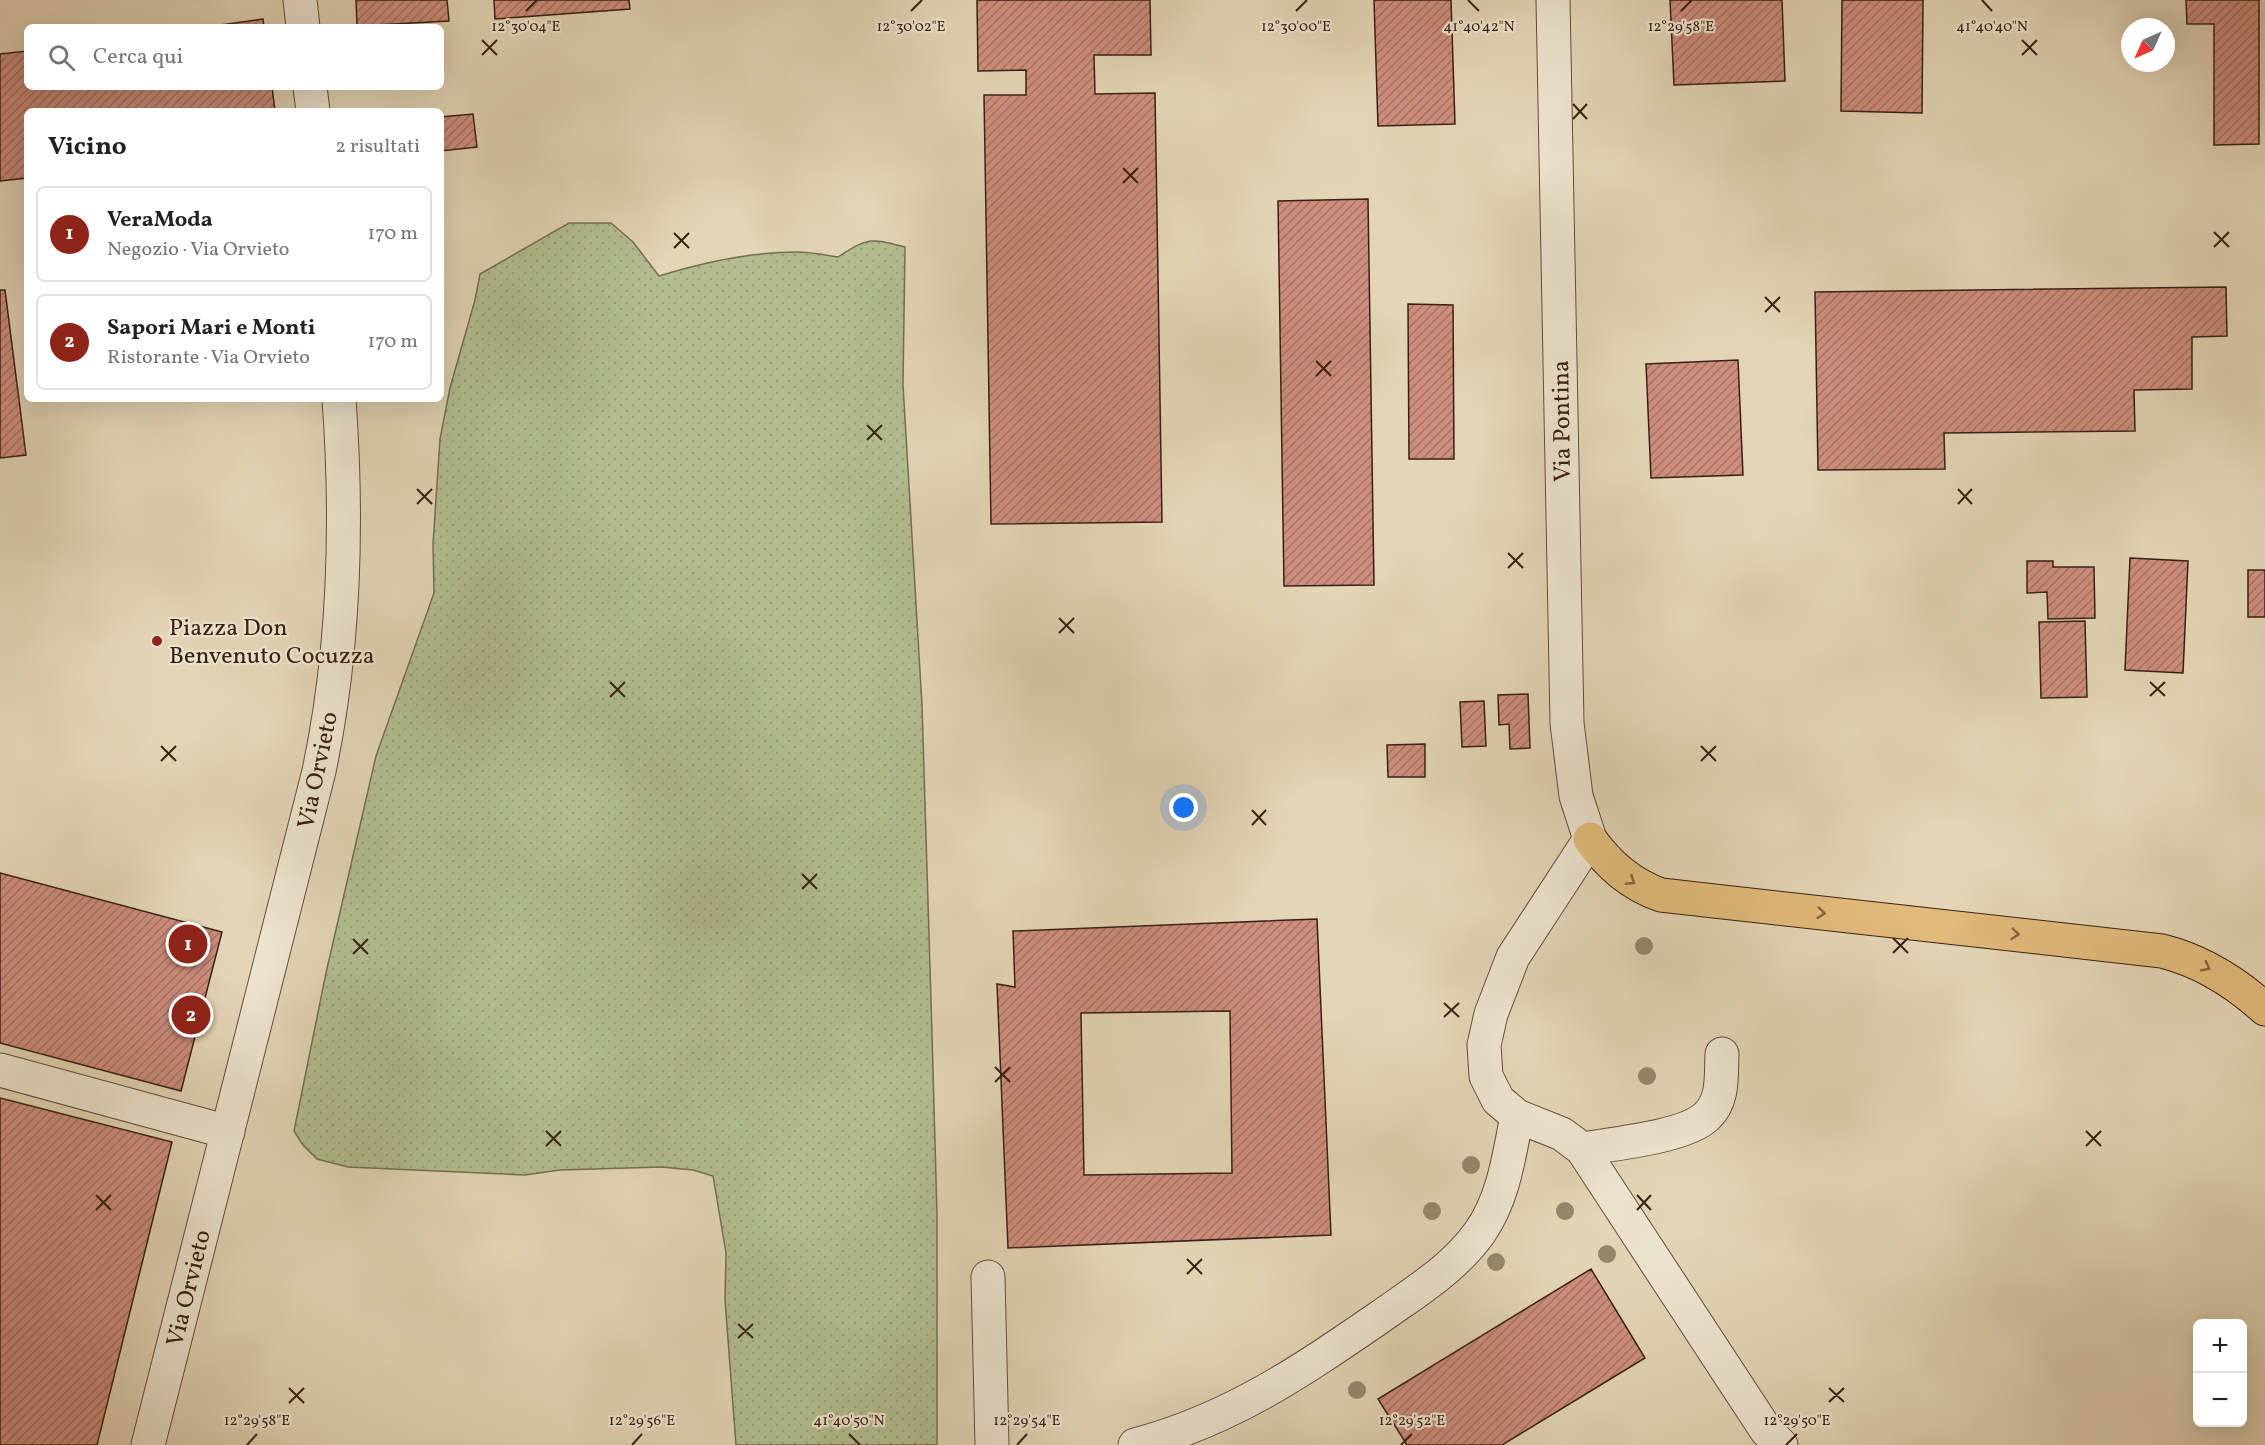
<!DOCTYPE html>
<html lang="it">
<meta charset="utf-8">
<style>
body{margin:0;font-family:Vollkorn,serif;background:#f6f6f6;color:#202124}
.controls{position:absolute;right:18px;bottom:18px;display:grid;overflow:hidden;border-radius:9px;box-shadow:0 6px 24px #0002}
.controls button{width:54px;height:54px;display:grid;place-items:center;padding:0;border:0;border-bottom:2px solid #e0e0e0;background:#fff;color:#202124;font:30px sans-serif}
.compass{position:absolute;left:2121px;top:18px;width:54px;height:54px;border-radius:50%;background:#fff;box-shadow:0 6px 24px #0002;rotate:225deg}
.you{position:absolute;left:1184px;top:808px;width:21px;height:21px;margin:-15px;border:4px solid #fff;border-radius:50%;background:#1a73e8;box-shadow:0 0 0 9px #1a73e833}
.badge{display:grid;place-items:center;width:39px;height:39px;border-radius:50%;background:#8f2418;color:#fff;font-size:20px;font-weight:700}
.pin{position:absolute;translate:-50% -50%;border:3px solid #fff;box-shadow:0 2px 6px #0006}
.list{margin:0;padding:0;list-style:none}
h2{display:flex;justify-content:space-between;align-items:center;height:78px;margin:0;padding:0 24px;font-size:26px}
h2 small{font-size:20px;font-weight:400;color:#757577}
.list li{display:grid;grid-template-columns:39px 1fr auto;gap:18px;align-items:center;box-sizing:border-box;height:96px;margin:0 12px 12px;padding:0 12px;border:2px solid #e0e0e0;border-radius:9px}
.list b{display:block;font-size:22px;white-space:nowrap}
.list p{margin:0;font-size:20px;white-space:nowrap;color:#757577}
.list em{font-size:20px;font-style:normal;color:#757577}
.icon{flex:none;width:33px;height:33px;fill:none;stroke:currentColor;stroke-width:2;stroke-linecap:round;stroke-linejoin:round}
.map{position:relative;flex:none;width:2265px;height:1445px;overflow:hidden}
.search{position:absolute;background:#fff;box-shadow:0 6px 24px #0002;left:24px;top:24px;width:420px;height:66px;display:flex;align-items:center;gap:15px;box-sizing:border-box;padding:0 21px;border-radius:9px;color:#757577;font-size:22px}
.panel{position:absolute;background:#fff;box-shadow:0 6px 24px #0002;left:24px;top:108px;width:420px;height:294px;border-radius:9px}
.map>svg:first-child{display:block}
.grass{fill:url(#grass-dots);stroke:#746f50;stroke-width:1.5}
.building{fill:url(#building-hatch);stroke:#382110;stroke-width:1.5;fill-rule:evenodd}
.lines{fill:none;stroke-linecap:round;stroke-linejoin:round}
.minor-casing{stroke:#624e39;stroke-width:35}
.highway-casing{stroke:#382110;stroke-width:35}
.minor{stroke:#ece3cf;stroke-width:33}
.highway{stroke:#e1ba7a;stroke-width:33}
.tree{fill:#95876c}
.oneway{stroke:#846640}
.ticks{fill:none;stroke:#382110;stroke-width:2}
.poi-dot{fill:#8f2418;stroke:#ece3cf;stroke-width:2}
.labels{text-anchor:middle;stroke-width:4.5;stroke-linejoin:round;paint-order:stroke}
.street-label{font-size:24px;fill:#382110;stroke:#ece3cf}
.poi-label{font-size:24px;fill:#382110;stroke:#ece3cf;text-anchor:start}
.ticks-label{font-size:15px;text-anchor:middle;fill:#382110;stroke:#ece3cf;stroke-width:4.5;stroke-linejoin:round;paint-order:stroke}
</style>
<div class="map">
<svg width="2265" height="1445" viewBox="0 0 2265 1445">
<defs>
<pattern id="grass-dots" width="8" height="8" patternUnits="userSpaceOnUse" patternTransform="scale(1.5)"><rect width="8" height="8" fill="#b1bd8f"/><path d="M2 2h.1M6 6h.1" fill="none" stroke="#99a27a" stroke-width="1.8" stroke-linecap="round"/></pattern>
<pattern id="building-hatch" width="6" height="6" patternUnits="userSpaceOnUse" patternTransform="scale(1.5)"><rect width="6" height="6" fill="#cd8d7d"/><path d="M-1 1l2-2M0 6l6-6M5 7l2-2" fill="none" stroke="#a77365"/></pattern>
</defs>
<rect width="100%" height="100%" fill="#e2d4b5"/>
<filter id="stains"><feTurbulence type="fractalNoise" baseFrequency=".00333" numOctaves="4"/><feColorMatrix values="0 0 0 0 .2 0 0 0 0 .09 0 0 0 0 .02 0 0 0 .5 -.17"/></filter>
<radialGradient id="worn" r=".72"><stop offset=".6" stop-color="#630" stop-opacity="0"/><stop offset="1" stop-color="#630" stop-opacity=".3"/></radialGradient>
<path class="grass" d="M569,223H611L633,242L659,276C704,262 749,252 797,252C810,252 825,255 838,257C869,237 870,238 905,247L903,385L922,705L932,1034L937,1215V1445H736L725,1300L726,1253L713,1176L693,1170L662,1167L560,1170L525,1175L348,1167L317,1159L303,1145L294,1131L326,973L376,756L434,593L433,544L440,439L450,388L475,300L480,274Z"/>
<path class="building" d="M356,0H447L449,21L357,26Z
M494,0H629L630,9L495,19Z
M977,0H1150L1151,55H1094L1095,94L1155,93L1162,522L991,524L984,95H1026V70L978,71Z
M1374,0H1451L1455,124L1378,126Z
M1670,0H1782L1785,81L1674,85Z
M1842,0H1923L1922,113L1841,111Z
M2186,0H2259V144L2214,145V24H2187Z
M263,19L264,27H206Z
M27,51V87H272L275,111H27V178L0,181V54Z
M473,114L477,147L441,151V117Z
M1368,199L1374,585L1284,586L1278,201Z
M2226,287L2227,336L2192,337V389L2134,390L2135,431L1944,433L1945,469L1818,470L1815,292Z
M0,290H5L26,455L0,458Z
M1408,304L1453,305L1454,459H1409Z
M1738,360L1743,475L1651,478L1646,364Z
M2130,558L2188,561L2183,673L2125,670Z
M2027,561H2053V567H2094L2095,618L2048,619L2047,592L2027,593Z
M2248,570H2265V617H2248Z
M2085,621L2087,697L2041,698L2039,622Z
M1528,694L1530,748L1510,749L1509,724L1499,725L1498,695Z
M1484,701L1486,746L1462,747L1460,702Z
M1425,744V777H1388L1387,745Z
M0,873L222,932L181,1091L0,1043Z
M1317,919L1331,1235L1008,1248L997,984L1015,987L1013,931ZM1230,1011L1232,1173L1084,1175L1081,1013Z
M0,1098L172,1142L97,1445H0Z
M1591,1269L1645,1358L1502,1445H1407L1378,1399Z"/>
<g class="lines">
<g class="minor-casing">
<path id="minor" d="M300,0L303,27
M1553,0L1567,723L1576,796L1590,839L1513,957L1491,1014L1484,1045L1486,1076L1498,1100L1517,1116L1562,1134L1582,1149L1766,1430L1781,1445
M310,87L313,111
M0,1070L228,1132
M1582,1149C1612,1144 1686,1137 1707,1116C1724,1100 1721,1075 1722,1054
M988,1277L992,1445
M148,1445L319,771C345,648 348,523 339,399
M1135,1445C1230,1420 1300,1372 1380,1317C1415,1292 1455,1268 1480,1232C1504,1198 1509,1155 1517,1116"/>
</g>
<g class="highway-casing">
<path id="highway" d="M1590,839C1609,865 1630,884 1661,895L2162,951C2202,961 2234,981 2265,1009"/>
</g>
<use href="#minor" class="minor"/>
<use href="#highway" class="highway"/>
</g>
<g class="tree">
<circle cx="1644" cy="946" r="9"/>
<circle cx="1647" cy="1076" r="9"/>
<circle cx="1471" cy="1165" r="9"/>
<circle cx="1432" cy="1211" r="9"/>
<circle cx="1565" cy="1211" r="9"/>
<circle cx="1607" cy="1254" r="9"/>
<circle cx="1496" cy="1262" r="9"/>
<circle cx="1357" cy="1390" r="9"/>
</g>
<defs><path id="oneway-chevron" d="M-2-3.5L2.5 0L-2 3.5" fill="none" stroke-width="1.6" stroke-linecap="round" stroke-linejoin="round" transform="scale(1.5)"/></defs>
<g class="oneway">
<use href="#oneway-chevron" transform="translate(1631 881) rotate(33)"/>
<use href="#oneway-chevron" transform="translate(1821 913) rotate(6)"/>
<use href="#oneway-chevron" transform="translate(2015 934) rotate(6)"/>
<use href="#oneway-chevron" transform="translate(2206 967) rotate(27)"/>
</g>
<path class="ticks" d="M1468,0L1479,11M1982,0L1992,11M526,11L537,0M911,11L922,0M1296,11L1307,0M1681,11L1692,0M482,40L497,55M2022,40L2037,55M482,55L497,40M2022,55L2037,40M1573,104L1587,119M1573,119L1587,104M1123,168L1138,183M1123,183L1138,168M2214,232L2229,247M674,233L689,248M2214,247L2229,232M674,248L689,233M1765,297L1780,312M1765,312L1780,297M1316,361L1331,376M1316,376L1331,361M867,425L882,440M867,440L882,425M417,489L432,504M1958,489L1972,504M417,504L432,489M1958,504L1972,489M1508,553L1523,568M1508,568L1523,553M1059,618L1074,633M1059,633L1074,618M610,682L625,697M2150,682L2165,696M2150,696L2165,682M610,697L625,682M161,746L176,761M1701,746L1716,761M161,761L176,746M1701,761L1716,746M1252,810L1266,825M1252,825L1266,810M802,874L817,889M802,889L817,874M1893,938L1908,953M353,939L368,954M1893,953L1908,938M353,954L368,939M1444,1003L1459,1017M1444,1017L1459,1003M995,1067L1010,1082M995,1082L1010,1067M546,1131L561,1146M2086,1131L2101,1146M546,1146L561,1131M2086,1146L2101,1131M96,1195L111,1210M1637,1195L1651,1210M96,1210L111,1195M1637,1210L1651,1195M1187,1259L1202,1274M1187,1274L1202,1259M738,1324L753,1338M738,1338L753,1324M289,1388L304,1403M1829,1388L1844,1402M1829,1402L1844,1388M289,1403L304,1388M849,1434L860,1445M247,1445L257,1434M632,1445L642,1434M1017,1445L1027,1434M1401,1445L1412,1434M1786,1445L1797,1434"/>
<circle class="poi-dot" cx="157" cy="641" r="6"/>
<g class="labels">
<g class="street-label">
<text transform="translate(1561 421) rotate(-91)" y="8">Via Pontina</text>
<text transform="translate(317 770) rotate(-78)" y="8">Via Orvieto</text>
<text transform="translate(188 1288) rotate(-76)" y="8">Via Orvieto</text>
</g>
<g class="poi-label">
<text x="169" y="635">Piazza Don<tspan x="169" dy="28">Benvenuto Cocuzza</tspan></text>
</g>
</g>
<g class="ticks-label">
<text x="526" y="31">12°30'04"E</text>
<text x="911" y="31">12°30'02"E</text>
<text x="1296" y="31">12°30'00"E</text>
<text x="1479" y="31">41°40'42"N</text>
<text x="1681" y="31">12°29'58"E</text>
<text x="1992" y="31">41°40'40"N</text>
<text x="1412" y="1425">12°29'52"E</text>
<text x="257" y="1425">12°29'58"E</text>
<text x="642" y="1425">12°29'56"E</text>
<text x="849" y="1425">41°40'50"N</text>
<text x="1027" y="1425">12°29'54"E</text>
<text x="1797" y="1425">12°29'50"E</text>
</g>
<rect width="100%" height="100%" filter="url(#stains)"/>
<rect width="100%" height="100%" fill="url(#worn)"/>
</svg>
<div class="controls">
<button>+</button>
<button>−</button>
</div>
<svg class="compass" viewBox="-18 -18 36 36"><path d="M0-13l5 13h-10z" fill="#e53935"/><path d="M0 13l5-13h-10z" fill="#757577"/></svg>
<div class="you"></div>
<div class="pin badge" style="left:188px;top:944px">1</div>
<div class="pin badge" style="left:191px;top:1015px">2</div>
<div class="search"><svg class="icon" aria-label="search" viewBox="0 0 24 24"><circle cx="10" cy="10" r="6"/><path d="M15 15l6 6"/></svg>Cerca qui</div>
<section class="panel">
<h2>Vicino<small>2 risultati</small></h2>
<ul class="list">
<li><span class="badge">1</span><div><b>VeraModa</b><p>Negozio · Via Orvieto</p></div><em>170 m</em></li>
<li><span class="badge">2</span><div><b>Sapori Mari e Monti</b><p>Ristorante · Via Orvieto</p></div><em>170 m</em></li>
</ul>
</section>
</div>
